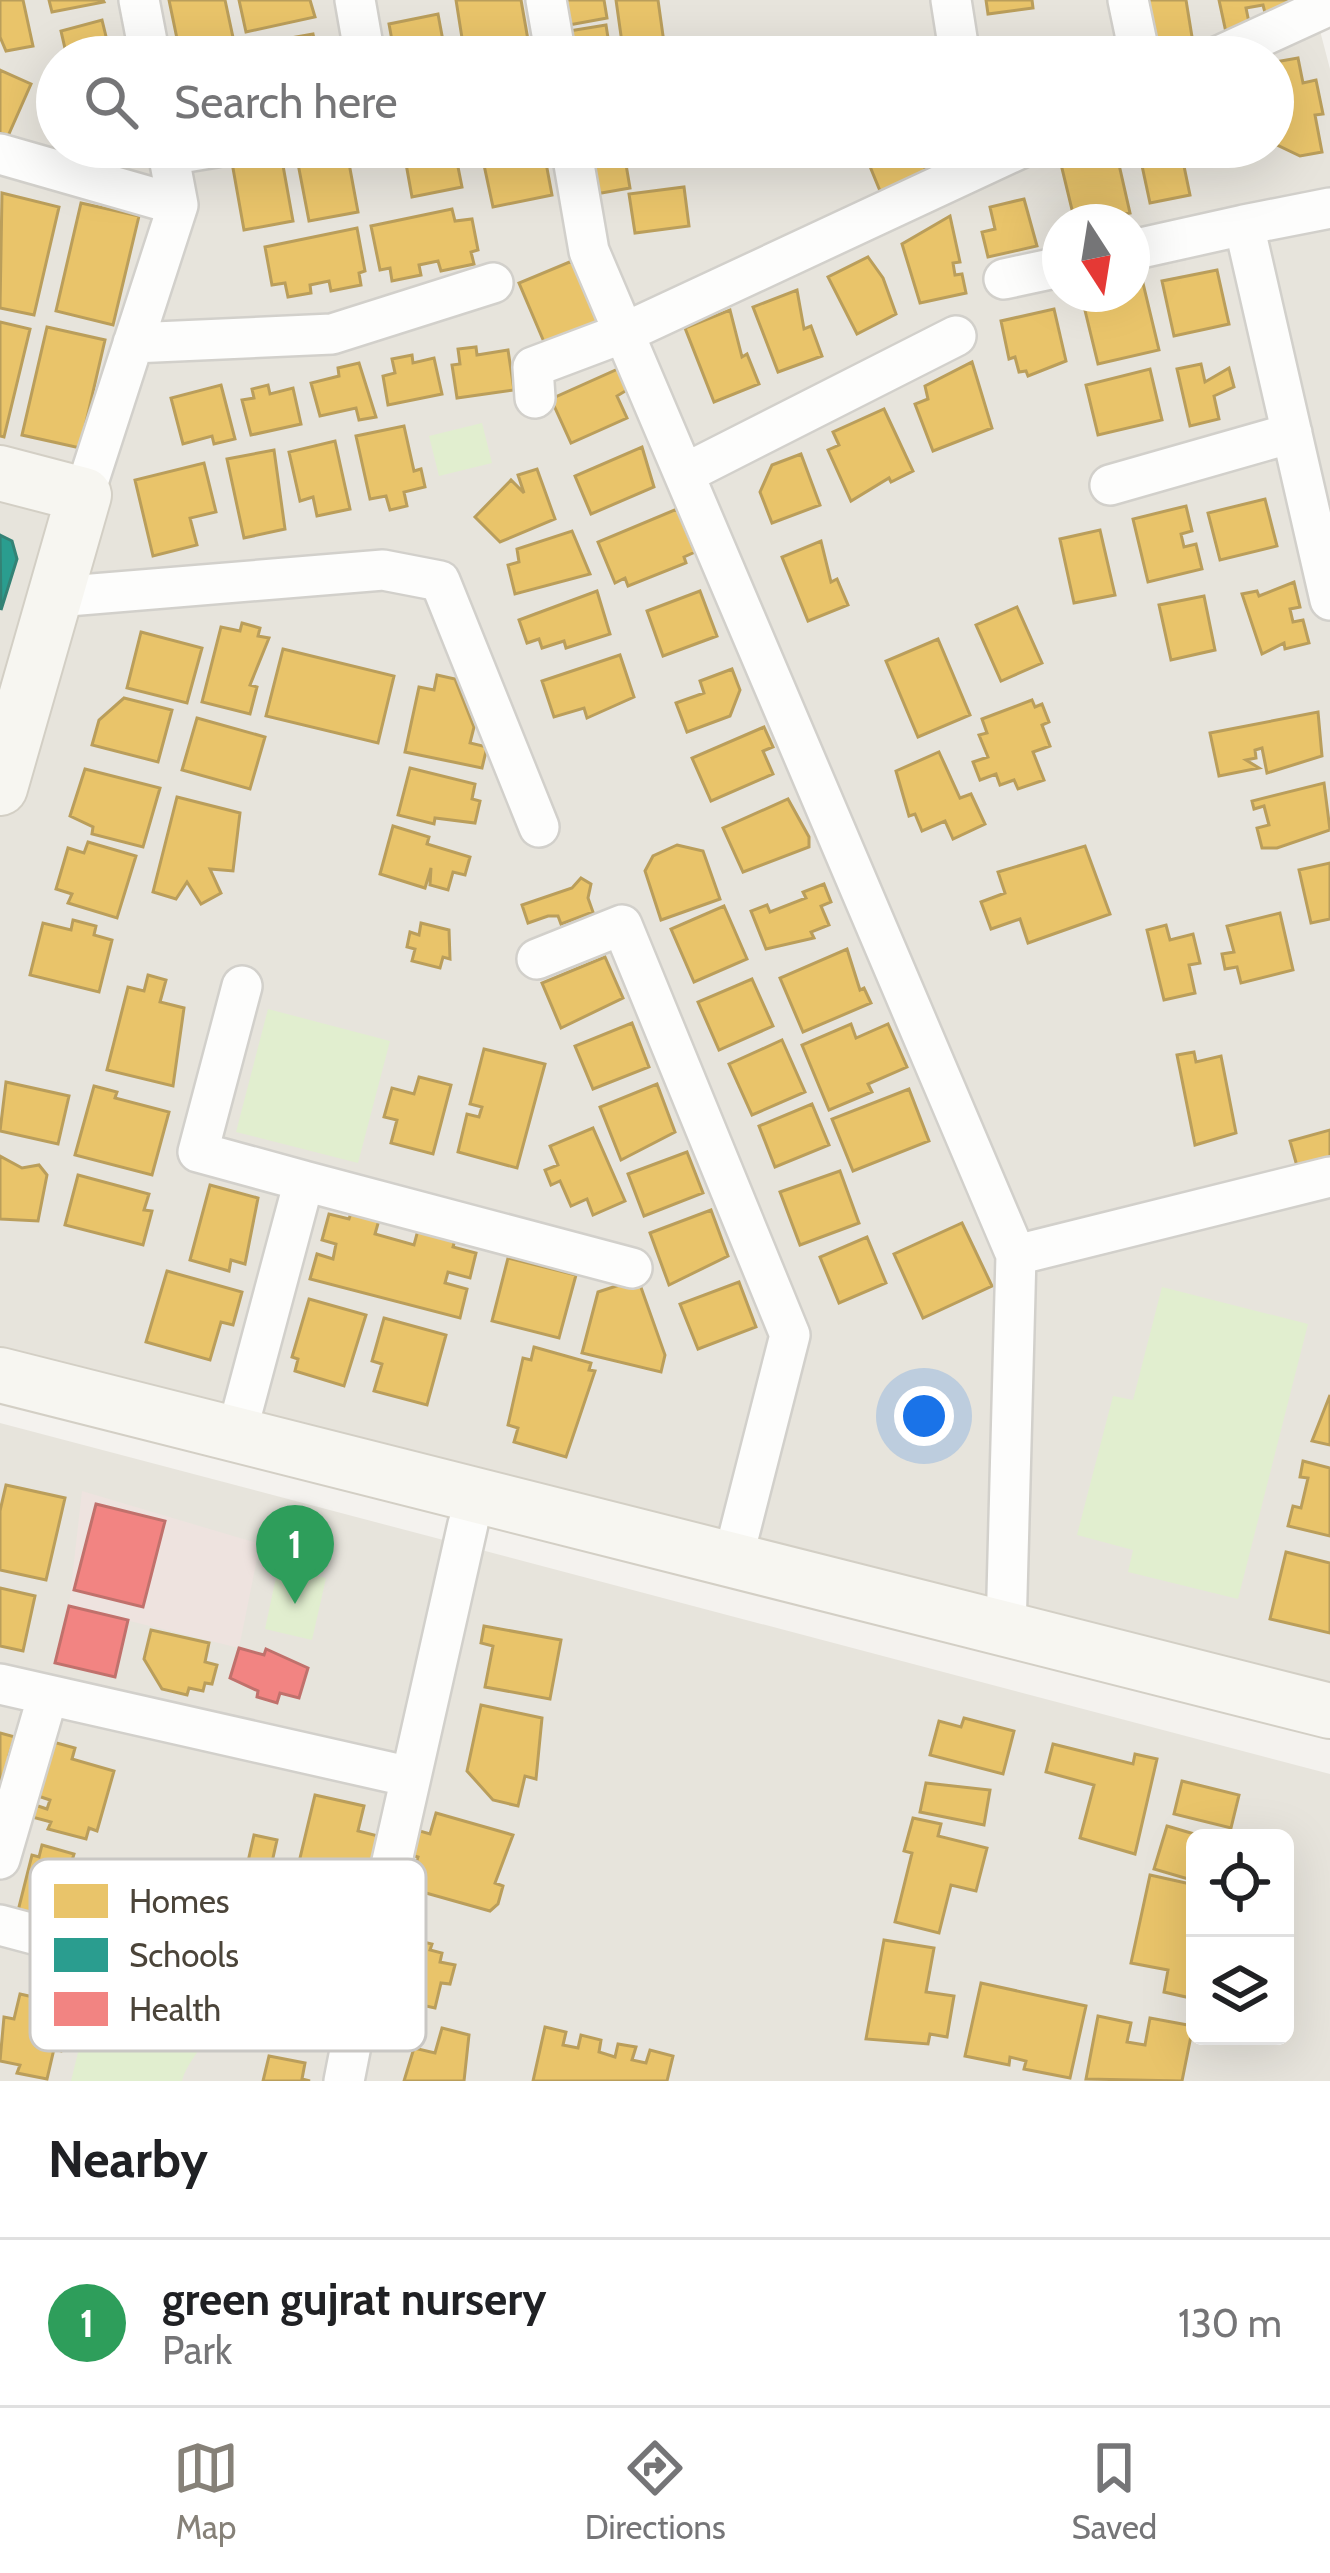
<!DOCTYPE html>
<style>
body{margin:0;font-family:Cabin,sans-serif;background:#f2f2f2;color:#202124}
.controls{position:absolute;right:36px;bottom:36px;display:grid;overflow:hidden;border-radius:18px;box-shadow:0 12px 48px #0002}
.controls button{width:108px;height:108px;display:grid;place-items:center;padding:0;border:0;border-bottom:3px solid #e0e0e0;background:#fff;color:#202124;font:60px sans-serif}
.compass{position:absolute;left:1042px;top:204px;width:108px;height:108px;border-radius:50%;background:#fff;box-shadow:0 12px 48px #0002;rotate:168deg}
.you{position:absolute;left:924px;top:1416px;width:42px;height:42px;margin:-30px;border:9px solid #fff;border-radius:50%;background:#1a73e8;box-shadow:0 0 0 18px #1a73e833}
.badge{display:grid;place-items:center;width:78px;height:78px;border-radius:50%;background:#868178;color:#fff;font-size:39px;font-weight:700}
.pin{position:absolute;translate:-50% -99px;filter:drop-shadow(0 3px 6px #0008)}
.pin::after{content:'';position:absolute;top:63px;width:42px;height:36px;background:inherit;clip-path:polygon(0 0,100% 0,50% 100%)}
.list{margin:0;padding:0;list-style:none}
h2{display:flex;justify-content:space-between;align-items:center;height:156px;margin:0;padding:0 48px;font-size:51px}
h2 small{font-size:39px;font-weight:400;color:#757577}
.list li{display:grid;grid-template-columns:78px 1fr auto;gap:36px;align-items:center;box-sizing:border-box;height:168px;padding:0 48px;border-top:3px solid #e0e0e0}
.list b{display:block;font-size:45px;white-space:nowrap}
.list p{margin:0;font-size:39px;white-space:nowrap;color:#757577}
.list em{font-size:39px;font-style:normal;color:#757577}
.icon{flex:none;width:66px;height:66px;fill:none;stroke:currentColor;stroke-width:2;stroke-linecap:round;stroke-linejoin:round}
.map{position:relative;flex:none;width:1330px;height:2081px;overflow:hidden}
.search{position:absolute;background:#fff;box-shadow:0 12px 48px #0002;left:36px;right:36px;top:36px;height:132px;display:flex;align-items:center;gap:30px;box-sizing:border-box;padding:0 42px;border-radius:66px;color:#757577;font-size:45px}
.sheet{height:324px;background:#fff}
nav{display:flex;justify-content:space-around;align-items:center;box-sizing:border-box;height:168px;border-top:3px solid #e0e0e0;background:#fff;font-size:33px;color:#757577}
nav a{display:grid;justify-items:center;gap:6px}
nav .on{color:#868178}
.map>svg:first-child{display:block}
.residential{fill:#e7e4dc;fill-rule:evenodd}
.medical{fill:#eee3df}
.green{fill:#e1eecf}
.homes{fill:#e9c46a;stroke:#ba9e5b;stroke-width:3}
.schools{fill:#2a9d8f;stroke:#348275;stroke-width:3}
.health{fill:#f28482;stroke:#c0716c;stroke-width:3}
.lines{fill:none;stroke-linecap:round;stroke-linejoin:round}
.street-casing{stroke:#d2d0cb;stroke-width:44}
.secondary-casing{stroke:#d3cfc5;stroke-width:58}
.street{stroke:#fdfdfc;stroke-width:39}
.secondary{stroke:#f7f6f1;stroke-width:54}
.key{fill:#fff;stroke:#c9c7c4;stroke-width:3}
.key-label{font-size:33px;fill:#4b4439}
</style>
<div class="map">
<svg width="1330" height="2081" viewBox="0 0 1330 2081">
<rect width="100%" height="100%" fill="#f4f2ee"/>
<path class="residential" d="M0,0H1312L1330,69V1696L0,1349ZM57,57H1273V147H57ZM1060,222H1132V294H1060Z
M0,1423L1330,1774V2081H0ZM1195,1838H1285V2036H1195Z"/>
<path class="medical" d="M82,1491L260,1544L239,1648L69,1606Z"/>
<path class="green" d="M482,423L492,463L439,476L429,436Z
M268,1009L390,1041L358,1163L236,1132Z
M1162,1287L1308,1324L1238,1599L1128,1572L1133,1550L1077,1535L1113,1396L1133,1400Z
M278,1568L326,1578L312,1640L265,1629Z
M94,1987L214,2016C206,2050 189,2056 182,2081H71Z"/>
<path class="homes" d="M0,0H23L33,46L6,51L0,37Z
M49,0H103L104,2L52,12Z
M169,0H225L234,42L180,53Z
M239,0H310L315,17L246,32Z
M456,0H521L531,57H465Z
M565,0H604L607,18L569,25Z
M616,0H658L666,57H624Z
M986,0H1032L1033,8L988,14Z
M1144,0H1186L1193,43L1152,55Z
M1219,0H1291L1295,14L1267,20L1263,5L1246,8L1251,32L1227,37Z
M438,14L446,57H395L389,24Z
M102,20L111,57H67L61,31Z
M606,25L611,57H567L563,32Z
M313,34L318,57H253L251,45Z
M1298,58L1303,83L1316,80L1323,114L1315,115L1322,152L1300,156L1273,143L1275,62Z
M0,70L31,84L8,136L0,132Z
M346,147L358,212L309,221L295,148Z
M403,147H454L462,187L412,197Z
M503,147H543L552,195L493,207L481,151Z
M582,147H623L630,188L590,195Z
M862,147H909L917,166L923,163L938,201L892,220Z
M1115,147L1130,213L1075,222L1060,160Z
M1138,147H1180L1190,195L1150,203Z
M280,149L293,221L244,230L231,157Z
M684,187L689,226L635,233L629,194Z
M2,193L59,207L34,315L0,308Z
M1024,199L1037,246L988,257L982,232L995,229L990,207Z
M81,203L139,216L113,325L56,311Z
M452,209L455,221L472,219L478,250L471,252L474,264L441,271L438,261L419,265L421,275L392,281L390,268L380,270L371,226Z
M950,216L960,262L953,263L955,275L962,274L966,293L920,303L902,244Z
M357,228L365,271L359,273L361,285L331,291L329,281L310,285L311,293L288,297L285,283L272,285L265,247Z
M868,257L883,278L896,314L857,334L828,277Z
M572,261L603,334L547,349L519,283Z
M1217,270L1229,324L1174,336L1162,281Z
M1142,279L1159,350L1098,364L1081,294H1132V281Z
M797,290L804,329L811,326L822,356L778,372L753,307Z
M1054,309L1066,361L1028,376L1026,371L1019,372L1015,357L1009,359L1001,321Z
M730,310L742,357L747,354L759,384L714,402L685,328Z
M0,322L30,329L4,437L0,436Z
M47,327L105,340L80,448L22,435Z
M476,347L477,355L508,350L514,390L457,398L452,365L460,364L458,349Z
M412,355L413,363L434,358L442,394L388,405L383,376L395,373L392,359Z
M972,362L992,428L933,451L915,404L928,399L925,386Z
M359,363L376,417L359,420L356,408L320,416L311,383L339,376L338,368Z
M1201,364L1205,382L1229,368L1234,387L1214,396L1219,419L1190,426L1177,369Z
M618,369L627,390L617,396L627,418L571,443L551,399Z
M1150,369L1162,420L1098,435L1086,385Z
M221,385L235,439L214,444L212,436L183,444L171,398Z
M268,385L270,394L293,388L301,424L251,435L242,400L254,398L252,389Z
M884,409L913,471L891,482L889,478L851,501L828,450L839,445L833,432Z
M404,426L414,471L421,469L425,487L404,492L407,506L390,510L386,496L370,499L356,436Z
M335,441L350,509L317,516L313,497L300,501L289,452Z
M642,447L654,487L591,514L575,476Z
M274,450L285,529L244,538L227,459Z
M801,454L820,505L772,523L760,492L772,465Z
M204,463L216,512L190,518L197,545L153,556L135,480Z
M537,469L555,519L500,542L475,517L511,480L524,493L518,475Z
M1265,499L1277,546L1220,560L1208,513Z
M1186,506L1192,531L1181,534L1184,547L1196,544L1202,569L1148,582L1133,519Z
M677,509L695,552L684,557L686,563L628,586L625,578L615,583L598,542Z
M1100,530L1115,595L1074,603L1060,539Z
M572,531L590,574L515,594L508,565L519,562L517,549Z
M821,541L831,582L837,579L848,605L808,621L782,557Z
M1294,582L1300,607L1290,609L1293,622L1303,620L1309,643L1285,649L1284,643L1262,654L1242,594L1257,591L1259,596Z
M597,591L610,634L566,648L564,641L542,648L539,639L527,643L519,620Z
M700,591L717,636L663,656L647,611Z
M1204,596L1215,650L1171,660L1159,605Z
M1017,607L1042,663L1001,681L976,625Z
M242,623L260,628L258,636L269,638L250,685L257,687L250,714L202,702L221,627L240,631Z
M141,632L202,648L187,703L127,688Z
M938,639L970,715L918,737L886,661Z
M283,649L394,676L378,743L266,716Z
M620,655L634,697L587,718L584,708L554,717L542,681Z
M732,669L740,690L730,716L687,732L676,703L704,693L700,681Z
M437,675L455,679L474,727L470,743L487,747L482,768L405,752L419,687L434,690Z
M124,698L172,710L158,762L92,745L99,720Z
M1032,700L1035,707L1042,704L1049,722L1042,725L1050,746L1033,752L1044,780L1018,789L1014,780L1000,785L996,774L980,780L973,762L988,757L979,735L987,733L982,719Z
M1318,712L1322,756L1267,773L1262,748L1255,750L1256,758L1246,760L1259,768L1219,776L1210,733Z
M197,718L265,737L250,789L182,770Z
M764,727L773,747L763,751L773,774L711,801L692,758Z
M939,752L960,798L971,794L985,824L953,839L945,821L922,831L915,814L909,816L896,771Z
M410,768L475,784L472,799L480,801L475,823L435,818L434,824L398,815Z
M85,769L160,788L143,847L92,834L93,827L70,816Z
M1324,783L1330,830L1277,848H1262L1257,828L1269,825L1264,806L1254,809L1252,801Z
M177,797L240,813L233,871L210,869L221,893L201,904L187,882L176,899L153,892Z
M788,799L809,837V847L743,872L723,828Z
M393,826L429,837L427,844L470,857L465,875L453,872L448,890L430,885L431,868L425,888L380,874Z
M88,842L136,856L117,918L68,903L72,894L56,889L68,848L84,853Z
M677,845L703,851L720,899L661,920L645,871L653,856Z
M1085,846L1110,914L1028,943L1020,919L991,929L981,902L1005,893L998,872Z
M1330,863V919L1311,923L1299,870Z
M581,878L591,884L588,898L593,912L561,924L558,916H548L528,923L522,905L572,888Z
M824,884L831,902L821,906L829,925L811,932L814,938L766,949L751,911L767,905L770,912L806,898L803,892Z
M724,906L747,959L694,982L671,929Z
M1280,913L1293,970L1241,983L1237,967L1225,969L1222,954L1234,952L1227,926Z
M73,920L96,926L94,935L112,940L99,992L30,975L43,923L71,930Z
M421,923L449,930L450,959L443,957L440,968L412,961L415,949L407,947L410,932L419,935Z
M1166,925L1170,940L1193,934L1200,963L1189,965L1195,993L1164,1000L1147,930Z
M847,949L860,990L864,988L871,1003L803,1032L780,978Z
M605,957L623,998L561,1028L542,983Z
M148,975L166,980L160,1002L184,1008L173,1086L107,1070L128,987L144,991Z
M752,979L773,1026L719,1050L698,1002Z
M632,1023L649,1067L593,1089L575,1046Z
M851,1024L856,1038L888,1024L907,1067L868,1084L872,1092L829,1110L802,1045Z
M782,1040L805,1092L752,1115L729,1064Z
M484,1049L545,1064L517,1168L458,1152L467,1114L479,1117L482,1107L470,1104Z
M1194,1052L1196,1062L1221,1056L1236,1133L1195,1145L1177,1055Z
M419,1077L451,1085L433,1154L391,1143L397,1120L384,1117L392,1088L414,1094Z
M6,1082L69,1096L58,1144L0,1131Z
M657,1084L675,1132L621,1160L600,1107Z
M94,1086L117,1092L115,1098L169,1112L152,1175L75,1155Z
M909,1089L929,1141L853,1171L832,1119Z
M812,1104L829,1145L775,1167L759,1126Z
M593,1128L625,1201L593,1215L587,1199L571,1206L560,1181L551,1185L545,1170L558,1165L550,1146Z
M1330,1130V1170L1300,1177L1290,1141Z
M687,1152L703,1193L644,1216L628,1174Z
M0,1156L22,1168L39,1165L47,1175L38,1221L0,1219Z
M840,1171L859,1223L800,1245L780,1192Z
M78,1175L149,1194L144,1210L152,1211L143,1245L65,1225Z
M210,1185L258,1198L245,1264L231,1260L229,1271L190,1260Z
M711,1210L728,1256L669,1285L650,1233Z
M351,1213L379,1220L375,1234L414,1245L418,1230L455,1240L453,1247L476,1253L470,1278L448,1272L445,1283L467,1289L460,1318L310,1279L317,1254L333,1259L336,1244L322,1240L329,1214L349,1219Z
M962,1223L992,1286L923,1318L894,1254Z
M867,1237L886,1283L839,1303L820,1257Z
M508,1258L576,1275L559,1338L492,1321Z
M167,1271L242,1292L233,1325L221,1322L210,1360L146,1342Z
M638,1279L665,1355L661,1372L582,1353L598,1292Z
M739,1282L756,1327L698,1349L680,1304Z
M309,1299L366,1315L344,1386L295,1371L298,1359L292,1357Z
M384,1318L446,1335L427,1405L374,1391L382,1364L372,1361Z
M534,1347L591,1363L589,1370L595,1371L566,1457L514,1442L518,1428L508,1425L523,1358L531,1360Z
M1330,1395V1445L1312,1441Z
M1303,1461L1330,1468V1536L1288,1526L1293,1506L1301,1508L1308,1478L1300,1477Z
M6,1485L65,1498L46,1580L0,1570V1511Z
M1286,1552L1330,1563V1633L1270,1619Z
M0,1588L35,1596L23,1651L0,1646Z
M484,1626L561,1640L550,1699L485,1687L493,1646L481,1643Z
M151,1630L209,1643L205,1662L217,1665L212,1684L205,1683L203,1691L189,1688L187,1695L162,1689L144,1659Z
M481,1705L542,1718L536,1779L525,1776L518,1806L493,1800L467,1771Z
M964,1718L1014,1731L1003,1774L930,1755L939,1721L961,1727Z
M0,1733L15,1737L9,1755L16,1757L0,1813Z
M53,1742L75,1748L72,1759L114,1771L97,1831L89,1828L86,1839L48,1829L51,1822L32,1817L35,1805L47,1809L50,1800L38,1796Z
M1053,1744L1133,1764L1135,1754L1157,1759L1135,1854L1080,1838L1094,1785L1046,1772Z
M1182,1781L1239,1795L1231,1828L1174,1814Z
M926,1783L990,1790L984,1825L920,1812Z
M315,1795L364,1806L358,1831L390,1839L371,1915L291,1896Z
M436,1813L513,1835L495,1883L503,1886L498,1904L490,1911L408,1888L418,1857L398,1851L406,1827L430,1834Z
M913,1818L941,1824L938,1836L987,1848L976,1891L951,1885L939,1933L895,1922L912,1853L904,1851Z
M1167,1826L1208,1838H1195V1881L1154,1869Z
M254,1835L277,1840L270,1871L247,1866Z
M42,1845L74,1854L71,1864L98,1871L90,1903L79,1901L76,1911L69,1909L65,1927L17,1915L32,1855L39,1857Z
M1150,1875L1195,1885V1940L1189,1956L1195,1958V1999L1164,1992L1168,1970L1131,1963Z
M415,1940L432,1944L430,1950L442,1953L440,1962L455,1965L450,1984L441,1983L435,2008L380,1996L384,1951L398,1954L400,1944L414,1947Z
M884,1940L934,1948L926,1992L954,1996L947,2037L930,2034L928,2044L866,2039Z
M981,1983L1086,2006L1070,2078L1024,2069L1026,2061L1010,2057L1009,2065L965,2056Z
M20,1994L64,2004L59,2029L66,2031L61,2051L54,2049L47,2079L17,2073L20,2065L0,2061L4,2017L14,2019Z
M1098,2016L1131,2023L1127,2042L1145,2045L1150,2018L1193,2026L1182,2081L1086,2079Z
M545,2027L566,2032L563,2045L578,2048L581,2035L601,2040L599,2052L615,2057L618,2044L636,2047L632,2060L646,2063L650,2050L673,2056L667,2081H533Z
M442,2028L469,2035L464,2081H404L414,2048L435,2053Z
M269,2056L305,2063L302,2079L310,2081H263Z"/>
<path class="schools" d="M0,535L12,541L17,559L1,610Z"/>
<path class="health" d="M96,1504L165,1521L143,1607L74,1590Z
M69,1606L128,1620L115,1677L55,1663Z
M239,1648L264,1655L266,1649L308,1668L299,1698L280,1693L277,1703L257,1697L258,1691L230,1678Z"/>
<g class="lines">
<g class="street-casing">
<path id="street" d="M139,0L150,57
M355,0L365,57
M546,0L556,57
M951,0L960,57
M1128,0L1140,57
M1217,57L1330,5
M571,147L589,251L1016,1255
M0,154L178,205
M168,155L216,147
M1330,208L1244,225L1330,600
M1132,250L1244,225
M1004,279L1060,267
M133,343L332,334L493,283
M535,398L533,367L626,332L1023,147
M686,473L956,336
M1110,485L1292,433
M84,495L178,205L167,147
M56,597L383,570L440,581L539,827
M537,959L622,925L790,1335L732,1562
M304,1181L632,1268
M236,1435L304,1181L198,1152L242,986
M1006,1632L1016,1255L1330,1177
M0,1684L411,1777L468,1524
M0,1859L48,1695
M0,1925L356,2020L344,2081
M356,2020L411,1777"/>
</g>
<g class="secondary-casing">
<path id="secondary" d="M0,473L84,495L0,788
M0,1375L1330,1711"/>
</g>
<use href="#street" class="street"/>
<use href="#secondary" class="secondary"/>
</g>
<rect x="30" y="1859" width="396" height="192" rx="18" class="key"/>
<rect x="54" y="1884" width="54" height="34" fill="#e9c46a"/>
<rect x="54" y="1938" width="54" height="34" fill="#2a9d8f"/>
<rect x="54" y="1992" width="54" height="34" fill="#f28482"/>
<g class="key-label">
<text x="129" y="1913">Homes</text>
<text x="129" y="1967">Schools</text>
<text x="129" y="2021">Health</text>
</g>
</svg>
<div class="controls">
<button><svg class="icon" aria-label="locate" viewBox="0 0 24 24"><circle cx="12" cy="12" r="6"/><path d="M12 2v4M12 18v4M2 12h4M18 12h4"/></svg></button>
<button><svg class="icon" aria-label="layers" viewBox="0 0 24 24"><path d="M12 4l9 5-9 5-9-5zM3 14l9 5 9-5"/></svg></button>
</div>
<svg class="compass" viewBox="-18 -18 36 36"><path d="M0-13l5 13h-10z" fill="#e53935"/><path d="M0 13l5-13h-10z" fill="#757577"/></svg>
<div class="you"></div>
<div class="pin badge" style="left:295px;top:1604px;background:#2e9e5b">1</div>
<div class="search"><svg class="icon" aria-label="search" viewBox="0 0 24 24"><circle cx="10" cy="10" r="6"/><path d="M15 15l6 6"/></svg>Search here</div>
</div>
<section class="sheet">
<h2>Nearby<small></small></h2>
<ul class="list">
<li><span class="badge" style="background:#2e9e5b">1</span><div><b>green gujrat nursery</b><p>Park</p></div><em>130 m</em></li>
</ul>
</section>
<nav>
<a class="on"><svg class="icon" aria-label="map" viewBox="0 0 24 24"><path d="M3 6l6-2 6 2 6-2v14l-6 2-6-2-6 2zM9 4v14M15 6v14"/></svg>Map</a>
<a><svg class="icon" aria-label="directions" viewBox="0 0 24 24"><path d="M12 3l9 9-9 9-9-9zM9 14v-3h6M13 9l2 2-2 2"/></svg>Directions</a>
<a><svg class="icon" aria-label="saved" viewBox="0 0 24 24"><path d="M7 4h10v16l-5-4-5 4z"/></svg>Saved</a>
</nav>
